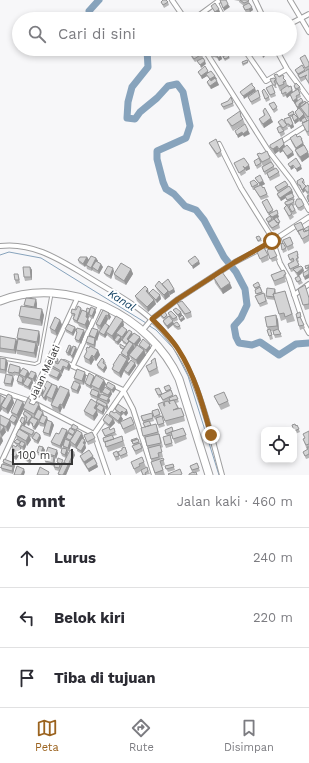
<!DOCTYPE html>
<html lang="id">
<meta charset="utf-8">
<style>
body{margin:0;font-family:"Work Sans",sans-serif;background:#f2f2f3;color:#2b2b33}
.controls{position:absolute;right:12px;bottom:12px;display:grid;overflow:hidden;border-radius:8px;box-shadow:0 2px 6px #0003}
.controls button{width:36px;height:36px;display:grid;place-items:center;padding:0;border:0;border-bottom:1px solid #e1e1e2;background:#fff;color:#2b2b33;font:20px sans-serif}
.scale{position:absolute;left:12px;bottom:10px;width:61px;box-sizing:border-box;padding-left:4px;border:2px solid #343435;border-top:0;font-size:11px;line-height:14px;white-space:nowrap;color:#343435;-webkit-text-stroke:3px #fff;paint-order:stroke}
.stop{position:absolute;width:12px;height:12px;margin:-9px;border:3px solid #9b631f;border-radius:50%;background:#fff}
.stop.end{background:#9b631f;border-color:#fff;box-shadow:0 1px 4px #0008}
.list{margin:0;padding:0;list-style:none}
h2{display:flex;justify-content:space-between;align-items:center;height:52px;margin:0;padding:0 16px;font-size:17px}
h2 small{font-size:13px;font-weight:400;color:#7c7c81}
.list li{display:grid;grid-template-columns:26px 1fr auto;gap:12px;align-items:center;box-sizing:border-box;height:60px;padding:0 16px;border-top:1px solid #e1e1e2}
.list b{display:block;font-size:15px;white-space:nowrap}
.list em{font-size:13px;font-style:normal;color:#7c7c81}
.icon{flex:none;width:22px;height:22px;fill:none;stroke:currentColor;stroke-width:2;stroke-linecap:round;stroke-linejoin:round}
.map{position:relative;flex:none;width:309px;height:475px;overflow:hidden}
.search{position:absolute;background:#fff;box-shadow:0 2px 6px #0003;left:12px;right:12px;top:12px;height:44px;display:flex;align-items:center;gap:10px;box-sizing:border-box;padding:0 14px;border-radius:22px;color:#7c7c81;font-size:15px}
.sheet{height:232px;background:#fff}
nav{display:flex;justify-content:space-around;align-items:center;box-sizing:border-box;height:56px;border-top:1px solid #e1e1e2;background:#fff;font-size:11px;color:#7c7c81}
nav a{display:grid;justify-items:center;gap:2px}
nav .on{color:#9b631f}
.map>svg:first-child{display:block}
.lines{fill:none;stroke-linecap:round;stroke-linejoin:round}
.stream{stroke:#87a3bc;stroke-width:1}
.river{stroke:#87a3bc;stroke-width:7}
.service-casing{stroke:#9f9fa0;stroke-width:4}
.minor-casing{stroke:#9f9fa0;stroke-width:6}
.trunk-casing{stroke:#9f9fa0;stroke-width:9}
.service{stroke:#fff;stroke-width:2}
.minor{stroke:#fff;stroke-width:4}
.trunk{stroke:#fff;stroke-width:7}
.wall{fill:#b6b6b7;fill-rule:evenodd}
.shaded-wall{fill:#949495}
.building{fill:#d4d4d5;stroke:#949495}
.route{stroke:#9b631f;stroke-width:5}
.labels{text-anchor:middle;stroke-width:4;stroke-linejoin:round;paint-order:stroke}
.street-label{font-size:10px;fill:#343435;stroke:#fff}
.water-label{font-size:11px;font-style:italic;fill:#08385b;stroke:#fff}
</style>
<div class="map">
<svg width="309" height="475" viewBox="0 0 309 475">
<rect width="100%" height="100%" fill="#f7f7f9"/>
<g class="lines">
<path class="stream" d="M0,255L9,252L41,258L146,323
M148,325L156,330L174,349L188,376L219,475"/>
<path class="river" d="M93,19L89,11L99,0
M146,49L147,50L148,67L132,87L128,102L127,118L135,119L140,112L157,98L168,86L177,84L183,92L190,126L186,138L157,151V159L163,182L166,189L174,194L185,206L196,210L204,220L224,257L236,272L245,289L247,305L241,318L234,326L236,337L239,343L252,345L260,342L279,355L296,344L309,343"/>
<g class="service-casing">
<path id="service" d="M0,358L35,364L39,362L51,297"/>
</g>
<g class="minor-casing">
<path id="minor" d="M172,0L185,19
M255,0L264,19
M290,0L309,32
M216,3L224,19
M194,19L220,0
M290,24L309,14
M204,49L268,150L292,181L309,210
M244,49L266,81L287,69
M276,49L287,69L309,99
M279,143L309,124
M219,144L241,188L271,236L280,263L289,279L304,324L309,333
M0,246C31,242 57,258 82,273C105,288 132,301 152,320C196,359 207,421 222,475
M294,295L309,284
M142,331L152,319L178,299L235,262L262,248L309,217
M64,362L123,390L133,409L154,475
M73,365L99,308
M0,391L30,401L94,434L108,475
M28,405L76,301
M94,434L154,347
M0,465L25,411"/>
</g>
<g class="trunk-casing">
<path id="trunk" d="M0,301C67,274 151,316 179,379L209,475"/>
</g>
<use href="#service" class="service"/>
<use href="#minor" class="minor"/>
<use href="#trunk" class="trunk"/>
</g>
<path class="wall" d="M234,0H248L253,10L250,12L246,13L243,6H244L239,2V1Z
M161,2H168L169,5L164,8Z
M219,50L226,52V54L230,58L225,61L220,53Z
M209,52L221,56L222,59L219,61L217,58L214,57L212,58Z
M202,54L203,58L195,62L192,58L191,55Z
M300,58L309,63V85L306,79L301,82L295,70L302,65L305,71H306Z
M247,60L248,63L243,66L242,64Z
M198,72L208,73L217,79H216L219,85L211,89L208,85L207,82L210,80L207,76L202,79Z
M274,75L279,77L286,81L288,87L291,86L293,92L295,90L294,86L300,87L301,90L299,91L301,97L297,99L298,100L303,101L304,102L306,103L309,105V136H308L304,128L302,120L300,122L296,115L295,112L298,110L290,95L287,98L286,96L283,97L281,91H280L277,84H275L277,88H275L270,79L275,80ZM304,115L308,120L307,121Z
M266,88L275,93L276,96L271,98L267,91Z
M258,90L261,100L252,105L248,97Z
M262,91L269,97L270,100L266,102Z
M231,97L234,106L224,110L221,104L228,101Z
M274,102L278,110L274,113L269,104Z
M263,111L273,122L264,128L261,124L259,119L264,116Z
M288,114H294L298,118L299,121L295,124L292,117H291L294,127L291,129L290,127H287L284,119L289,117Z
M242,116V118L243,119L245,124L233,131L229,124L227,120Z
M278,122L287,125L288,129L284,131L285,134L281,137L277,128L280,126Z
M297,137L302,139L304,145L309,154V157L302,162L297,155L295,150H296L292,143L290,138Z
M282,138L285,146L294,155L288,159L283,151L280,153L279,151L275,154L272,152L270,147Z
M209,143L221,151L222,156L218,158L211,147Z
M257,154H261L270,158L272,162L275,169L279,172L280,176L270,181L267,174L265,175L263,170L262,167L263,166L259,159Z
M254,161L261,163L262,166L257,169Z
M234,163L249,165L250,169L246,171L245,169L246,173L241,176Z
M255,178L263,181L265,184L261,186L263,188L269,197L261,200L255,190H253L250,182L258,184L259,186H260Z
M304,180L305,183L304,184L306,187H309V195L308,196L309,203L307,197L308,195L305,191L303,193L301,188H300L297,181Z
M285,181L288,186L292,190L293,193L292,194L295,200L293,201L295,205L293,206L297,213L293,215L289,208H288L294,217L290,220L284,208L286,206L285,204L287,201L286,198L281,201L278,197L277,194L278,193L275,187Z
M267,199L273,212L279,217L277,218L280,223L279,224L280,228L273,231L269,226L266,219L270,216V215L269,216L262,202Z
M295,203L304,205L305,208L301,211L298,210Z
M301,222L305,232V231L304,229L309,226V241L304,244L300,235H299L296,228Z
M256,237L261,239L262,241L258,242Z
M290,237L294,248L288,251L284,243Z
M278,239L286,248L287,251L283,253L281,244Z
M273,248L278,260L272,262L267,250Z
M297,251L299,258L298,259L299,262H298L299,266L303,268L304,271L298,276L301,280L303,283L299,285L295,278L298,277L294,271L291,272L288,264L291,262L288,255Z
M257,252L268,255L269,260L262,263Z
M87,257L89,260L85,267L79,263L78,260Z
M96,258L98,261L97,262L103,267L99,274L93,271V269L92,271L87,269L86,265Z
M30,267L32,270V280L25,281L24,277Z
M131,269L133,274L126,285L115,279L114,274Z
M284,270L287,279H285L286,282L275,286L271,275Z
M114,271L111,279L106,276L104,273Z
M19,277L20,283L16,284L15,280Z
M214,278L232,288L223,294L215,283Z
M162,284L174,289L175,292L170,295L169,294L170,296L165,300L157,290L155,286L163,285Z
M253,285L260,286L263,293H264L268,304L260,307L255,296L257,295L256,291Z
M275,289L276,292V294L285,291L295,321L287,323L286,319L281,321L275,300L267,299L266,296Z
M298,289L309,297V309L305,310Z
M149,293L160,295L161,299L157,303L155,301L156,304L148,312L137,301L135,296Z
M36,299L37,304V308L44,315L42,326L22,323L19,316L25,306L24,305Z
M177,303L191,312L192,317L187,319L179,308Z
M81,308L82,310L86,312L95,309L96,312L93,319L89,317L88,315L89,317L88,319L90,323L87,330L79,326L78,324L74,322L73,319L74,316H72L71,313Z
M103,310L111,317L109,320L108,319L106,324L109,326L124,325L123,327L128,332L140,337L141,340L137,345L140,346L139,345L151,348L147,353L145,352L146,355L138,365L131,359L130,356L129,357L130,359L128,361L129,363H135L136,366L129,376L125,373L124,371L121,378L114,373L112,369L114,366L113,365L122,356L121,353L123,350L120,348V347H125L126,345L123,343L122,340L121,339L122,340L118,345L115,343L114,340V341L108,336L107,335L105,338L100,335L99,334L97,341L96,340L95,348L90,346L98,350L100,355L96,361L94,360L91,365L85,362L84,357L87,352L86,350L89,348L90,346L87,345L86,342L89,336V335L98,330L99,332L100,330L98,329L96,324Z
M173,310L181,312L182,315L185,319L181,322L179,318L175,313Z
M300,312L301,318L305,328L300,330L299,326Z
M168,313L177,317L178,320L174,322L169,316Z
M160,314L167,315L173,323L180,326L181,329L178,330L174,327L173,325L168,329L164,324L163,321L164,320L161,317Z
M276,315L278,320L279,330L282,337L275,338L273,331H271L273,339L270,340L267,327Z
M60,320L62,325L57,336L51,333L50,328Z
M75,327L76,330L73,336L66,332L65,329Z
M39,331L40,336L39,346H38V347L36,358L17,354L16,351V354L0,352V336L17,342V338Z
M76,331L85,333L81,344L76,342L75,339L77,334Z
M71,346L72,348L76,347L77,350L73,359L71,357L70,355L69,356L67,355L66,352Z
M0,358L6,359L8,363L6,374L14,379L12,387L5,386L4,383L6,374L0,373Z
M155,358L159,373L150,377L146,366L152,364L151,361Z
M51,359H58L59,362L69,363L71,366L69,371L64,369L62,374H61L62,375L58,381L50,377L48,374L51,368V367L49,364L51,361Z
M104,360L106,363L105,364L106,365L107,368L104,373L98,368L97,365Z
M21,370L30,374L37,376L35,382L33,381V383L30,390L24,387L23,385V386L18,384L17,381L19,376L15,375V376L9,375L8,372Z
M86,376L84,385L80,384L81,387L78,394L72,392L71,388L75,382L74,378Z
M94,376L95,378L104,380L106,384L102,392L107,388L106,386H115L116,389L113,393L111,391L112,394L109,398L110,401L108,404H107L108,407L107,410L105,409V410L103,415L97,412L98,415L94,421L85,415L84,411L98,405L96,402L97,400L91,397L90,394L93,389L92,387L91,389L86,386L85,383ZM99,392L101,394L102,392L103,395L99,398L100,400L98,399L100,395Z
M44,386L58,389L70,395L64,409L62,408L60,413L53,410L51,405L52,403L48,401L47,398L46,401L43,399L42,396H40L39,398L35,397L34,393L44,392L45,390Z
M164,387L171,389L173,396L176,395L179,402L176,403L179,408L183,412L185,421L167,426L158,404L165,406L161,397L159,398L155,389L159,388L162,394L166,392Z
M0,395L5,399L12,396L14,403L8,414L3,411L2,409L0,412Z
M214,396L228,401L230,406L221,410Z
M23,402L24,405L32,404L41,409L40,410L43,412L44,416L48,421L52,422L54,425L50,437L44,435L43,432L45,427L40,426L39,424L35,430L33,429L32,425L30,423L29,426L27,425L26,423L25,426L34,431L35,433L40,435L41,438L38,444L34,442L33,438L30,437L31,440L27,446L26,445V446L24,451L21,449L22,451L16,460L13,458L12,455L14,452L12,448L16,447H20L19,446L15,444L14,442L17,440L16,435L20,430L22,425L20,421L25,419L26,421V419L24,417L23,414L24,412V409L18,420H17L18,421L15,426L11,423V425L8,432L5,430L6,432L2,437L3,441L0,446V415L9,420L12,415L11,412Z
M115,409L128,413L126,416L123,414L121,416L117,412L123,419L121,422L134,424L136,429L125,434L120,423L119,424L114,420L115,423L110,428L109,427L110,430L115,432L117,435L113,436L114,439L122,436L125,446L108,452L103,438L105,437L102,430L109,427L104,423L103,420L110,417L109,414L114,413L116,412Z
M158,409L165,426L159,428L156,419L155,420L152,411Z
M152,413L154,421L150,422L151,426L156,424L161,439L163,447L161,448L163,457L160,458V459L163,458L165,465L162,466L165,475H155L151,462L152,461L149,450L146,440H145L143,436L145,427L141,416Z
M297,425L300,432L295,434L294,431L296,426Z
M71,428L79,430L78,431L84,438L83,439L86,443L85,444L86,448L82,454L77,451V449L71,446V445L69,451H67L68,452L67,456L75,455L69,468L68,467L69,468L66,475H59L58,474L59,471L55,470L54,467L57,464V462H64L66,458L62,456L61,453L63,448V446L66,439V438L69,434L68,432L72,429Z
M183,428L187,439L175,444L172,436H170L173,446L166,448L165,445L167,436L165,430L173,431Z
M67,430L68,433L61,449L52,445L51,442Z
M309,431V458L306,459L303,452L307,450L303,439L305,438Z
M92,432L96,442L88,445L84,435Z
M138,439L143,451L136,455L132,446H134L131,440Z
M43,447L45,450L42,457L38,455L37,452Z
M125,447L128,456L121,459L118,452L122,450Z
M117,451L120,459L116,461L113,453Z
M46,453H58L56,459L55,458V460L54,466L46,464L45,461L47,455Z
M31,455L32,459L30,464L25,460L24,457Z
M80,456L94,458L98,467L89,472L82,461Z
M3,462L15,466L14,469V470L13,474L2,471L1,468L3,464Z
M131,462H144L146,467L141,469L147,467L150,474L143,475L141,471L136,474Z
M197,463L200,471L189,475L192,472L190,466Z
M173,464L175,470L168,472L165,466Z"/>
<path class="shaded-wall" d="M228,4L230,7L224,11L223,8Z
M252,7L253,10L250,12L249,9Z
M219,9L220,12L216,15L215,12Z
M268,49L269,52L263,58L262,54Z
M221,56L222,59L219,61L218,58Z
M205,61L206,64L201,68L200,65Z
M208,71L209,74H206L207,76L202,79L201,76Z
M215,76L217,79L212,82L210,79Z
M217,81L219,85L211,89L210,86Z
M291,86L293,93L287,98L286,95Z
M255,88L256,91L244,99L243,96Z
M297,98L298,101L295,104L293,101Z
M303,101L304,105H300V109L298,111L297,107L299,104Z
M304,114L305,117L300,122L299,119Z
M271,118L273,122L264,128L263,124Z
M298,118L299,121L295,124L294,121Z
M293,124L294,127L291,129L290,126Z
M248,130L250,134L244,137L243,135L238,138L237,135L242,132Z
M303,143L305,148L297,152L296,148Z
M284,144L286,149H282L283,151L280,153L279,149Z
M277,146L279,151L275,154L273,149Z
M293,152L294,155L288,159L287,156Z
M308,152L309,157L302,162L300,157Z
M249,165L250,169L246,171L245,168Z
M293,165L294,168L291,170L290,167Z
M301,166L302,169L297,172L296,169Z
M263,181L265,184L260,187L259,183Z
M306,186L307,189L304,188L305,191L303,193L302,190Z
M292,190L293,193L281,201L280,198Z
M278,214L279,217L274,220L272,217Z
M87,257L89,260L85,267L83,264Z
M96,258L98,261L94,268L92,267L93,269L92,271L91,268Z
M199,261L200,264L193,269L192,266Z
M101,264L103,267L99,274L98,271Z
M30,267L32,270V280L31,277Z
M113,268L114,271L111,279L110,276Z
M303,268L304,271L298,277L297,273Z
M131,269L133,274L126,285L124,281Z
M309,274V278L305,280L304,277Z
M230,283L232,288L223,294L221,289Z
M148,289L149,294L147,296L146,291Z
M174,289L175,292L170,295L169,292Z
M168,291L170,296L165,300L164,295Z
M160,295L161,299L157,303L156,300Z
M36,299L37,304L36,312L34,307Z
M154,300L156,304L148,312L147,307Z
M42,309L44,315L42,326L40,320Z
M95,309L96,312L93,319L92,316Z
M87,312L89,317L88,319L90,323L87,330L85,325L86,317Z
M181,312L182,315L179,318L178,315Z
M109,313L111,317L109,320L108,316Z
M106,315L108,319L102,331L100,326Z
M276,315L278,320L279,331L277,326Z
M184,317L185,319L181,322L180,320Z
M60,320L62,325L57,336L55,331Z
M123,320L124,325L118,334L116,333L117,335L114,341L112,336Z
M173,321L174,324L168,329L167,326Z
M75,327L76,330L73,336L72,333Z
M84,330L85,333L81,344L79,341Z
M98,330L99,334L97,341L95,338Z
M127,330L128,333L123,340L122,337Z
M39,331L40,336L39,346L37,342Z
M106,332L107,335L105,338L104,335Z
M132,332L133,335L128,340L130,344L127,339Z
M121,337L122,340L118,345L117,342Z
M140,337L141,340L136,347L134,344Z
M95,338L96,341L95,348L94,345Z
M16,339L18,343L16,350V354L14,350Z
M36,343L38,347L36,358L34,353Z
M133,344L135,349L129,355L130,359L128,361L127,357V353Z
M150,345L151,348L147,353L146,350Z
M71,346L72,350L69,356L68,353Z
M76,347L77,350L73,359L72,356Z
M98,350L100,355L96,361L94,357Z
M144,350L146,355L138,365L136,360Z
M92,355L94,360L91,365L89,360Z
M6,359L8,363L6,374L5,370Z
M127,359L129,364L124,370V371L121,378L119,373Z
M69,363L71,366L69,371L67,368Z
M135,363L136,366L129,376L128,373Z
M106,365L107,368L104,373L103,370Z
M63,366L64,369L62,374L61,371Z
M20,367L21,370L19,374L20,376L19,373Z
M28,371L30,374L26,380L25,377Z
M60,372L62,375L58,381L57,378Z
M85,372L86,376L84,385L82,381Z
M36,373L37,376L35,382L33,379Z
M13,376L14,379L12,387L11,384Z
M94,376L96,379L91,385L92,387L91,389L90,386Z
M23,378L24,381L23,386L22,383Z
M32,380L33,383L30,390L28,387Z
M104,380L106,384L101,394L99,389Z
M52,384L46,396L47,398L46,401L44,398Z
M80,384L81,387L78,394L77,391Z
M57,386L59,391L53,403L52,399Z
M115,386L116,389L113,393L112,390Z
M43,389L44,392L42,396L41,393Z
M69,390L70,395L64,409L62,405Z
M111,391L112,394L109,399L108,395Z
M39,392L40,396L39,398L38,395Z
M99,392L100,395L98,400L97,397Z
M12,396L14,403L8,414L6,409Z
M109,397L110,401L108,404L107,401Z
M5,398L7,403L1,406L2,409L0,412V406Z
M23,402L25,406L23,408L24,409L18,420L17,415Z
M97,403L98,408H96L98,415L94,421L93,416L94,408Z
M39,404L41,409L36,418L35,417L34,414Z
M60,404L62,408L60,413L58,408Z
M107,404L108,407L107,410L106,407Z
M104,407L105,410L103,415L102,412Z
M127,410L128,413L126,416L124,413Z
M122,411L123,414L121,416L120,413Z
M43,412L44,416L40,423L39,420Z
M32,416L33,419L29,421L30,423L29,426L27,423Z
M121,416L123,419L119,424L118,421Z
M47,417L48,420L45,428L44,424Z
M17,418L18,421L15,426L14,423Z
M25,419L26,423L24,427L23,424Z
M113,419L115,423L110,428L109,425Z
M10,420L11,425L8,432L6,427Z
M38,420L39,424L35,430L34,427Z
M52,422L54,425L50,437L49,434Z
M4,427L6,432L2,437L0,432Z
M67,430L68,433L61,449L60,446Z
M82,433L84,438L77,448H76L75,445Z
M29,435L31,440L27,446L26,441Z
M40,435L41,438L38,444L37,441Z
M1,436L3,441L0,446V438Z
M85,440L86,443L84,446L83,443Z
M70,441L71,445L69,451L68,448Z
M25,443L26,446L24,451L23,447Z
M85,444L86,448L82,454L81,451Z
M43,447L45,450L42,457L41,453Z
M21,448L22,451L16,460L15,457Z
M67,449L68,452L66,458L65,455Z
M57,450L58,453L56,459L55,456Z
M74,452L75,455L69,468L68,465Z
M31,455L32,459L30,464L29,461Z
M93,456L95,461L85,464L86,467L84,462Z
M54,457L55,460L54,466L53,463Z
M14,463L15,466L14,469V470L13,474L12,471L13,468L12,466Z
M97,464L98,467L89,472L88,469Z
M68,465L69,468L66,475H63Z
M24,469L25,472L24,475H21Z"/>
<path class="building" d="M163,0H166L168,2L163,5L161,2Z
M220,0H226L228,4L223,8Z
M240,0H248L249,1L244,3Z
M215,3L219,9L215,12L211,6Z
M249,3L252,7L249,9L245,10L243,6Z
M233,12L237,18L234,19H230L229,17L232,14Z
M204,13L207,17L205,19H195Z
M176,14L179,17L177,19H170V18L174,15Z
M212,49H216L221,56L218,58L216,54H213L211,55L209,52Z
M220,49H223L226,52L222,54L219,50Z
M261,49H268L262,54L259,50Z
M200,51L202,54L194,59L191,55Z
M227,54L229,57L225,59L223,57Z
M305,55L309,63V66L305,68L300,58Z
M203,58L205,61L200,65L197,61Z
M247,60L248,62L243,64L242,62Z
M302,65L305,70L298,74L295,70Z
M205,66L208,71L201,76L198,72Z
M309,69V83L305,77L307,75L300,78L298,75Z
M211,71L215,76L210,79L211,81L215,78L217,81L210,86L207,82L210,79L206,74Z
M277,74L279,77L283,75L284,77L283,78L286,81L283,82L284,84L279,86L276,81V78L274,75Z
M274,78L276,80L274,81L276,85H273L270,79Z
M252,83V85L255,88L243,96L240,92Z
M296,83L300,87L296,89L294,86Z
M272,85L275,93L270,95L266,88Z
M288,85V87L291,86L292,90L286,95V92L282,94L281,90Z
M264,89L269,97L265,99L262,91Z
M298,89L300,94L296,96L297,98L293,101L290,94Z
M258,90L260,97L251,102L248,97Z
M231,97L233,103L223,107L221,104L228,101Z
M301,98L303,101L299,104V106L297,107L295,103Z
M305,101L306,103L301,107L300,105Z
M274,102L277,107L273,110L269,104Z
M307,102L309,105V116L308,117L300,107Z
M265,108L271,118L263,124L259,119L265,115L263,111Z
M299,108L304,114L299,119L295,112Z
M240,111L241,117L243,119L232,126L227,120Z
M293,111L294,114L289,116L288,114Z
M294,114L298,118L294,121L292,116Z
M290,117L293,124L290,126L289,124H286L284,119Z
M305,117L307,121L303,123L301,120Z
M282,119L287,125L283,128L278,122Z
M309,120V131L307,132L302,123Z
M245,124L248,130L243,134L242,132L237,135L235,131Z
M280,126L284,131L279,133L277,128Z
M296,134L297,137L300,136L302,139H301L303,143L296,148L290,138Z
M282,138L284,144L279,149L277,146L273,149L270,147V145Z
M216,139L221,151L217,154L209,143Z
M287,145L293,152L287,156L282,149Z
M304,145L308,152L300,157L295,150Z
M267,151L270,158L262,162L257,154L260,153L261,154Z
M244,158L249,165L245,168L243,166L245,169L239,173L234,163Z
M259,158L261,163L256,166L254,161Z
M296,158L301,166L296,169L293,165L290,167L288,164Z
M271,162L274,166L264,172L262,167Z
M276,168L279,172L269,178L267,173Z
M260,175L263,181L259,183L255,178Z
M302,178L304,180L302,182L306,186L302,190L300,185H298L297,181Z
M254,180L258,184L252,187L250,182Z
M285,181L288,185L278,191L275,187Z
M261,185L263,188L264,187L267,194L260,197L254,188Z
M308,185L309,187V192H307L304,188Z
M289,186L292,190L280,198L277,194Z
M292,193L294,197L287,200L285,196Z
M308,195L309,197V202L307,197Z
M267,199L273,210L268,213L262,202Z
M293,199L294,202L288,205L285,204V202Z
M297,199H301L304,205L299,208L297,207L295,203Z
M292,204L295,210L292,212L289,207L290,206V205Z
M287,205L292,214L289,216L284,208Z
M277,210L278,214L272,217L269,214Z
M270,216L272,219L268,222L266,219Z
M277,217L280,222L277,223L274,219Z
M274,219L279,224L272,228L268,223Z
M301,222L304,229L303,230V229L298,231L299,232H298L294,225Z
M309,226V230L306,231L304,229Z
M303,229L304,232L309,230V235L302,239L298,231Z
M259,236L261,239L258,241L256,237Z
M290,237L293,244L287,247L283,240Z
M281,238L283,243L281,244L278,239Z
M283,243L286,248L282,250L281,244Z
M263,246L268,255L260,259L257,252L259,251L258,248Z
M273,248L277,256L270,259L267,250Z
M297,251L298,255H297L298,258L296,259L299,265L290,269L288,264L294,261L293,258L290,260L288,255Z
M91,256L96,258L91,268L86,265Z
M195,256L199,261L192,266L188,261Z
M80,257H87L83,264L78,260Z
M96,261L101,264L98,271L92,267Z
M121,263L131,269L124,281L114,274Z
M309,265V267L306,269L305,266Z
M108,266L113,268L110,276L104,273Z
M301,266L303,268L297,273L293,269Z
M23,267H30L31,277H24Z
M308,267H309V274L304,277L303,273L308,270Z
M284,270L286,274L284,275V277L274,281L271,275Z
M222,272L230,283L221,289L214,278Z
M14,274H18L19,280H15Z
M299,276L301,280L297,282L295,278Z
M168,279L174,289L169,292L162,284Z
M159,281L168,291L164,295L155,286Z
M258,282L260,286L255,288L253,285Z
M305,285L309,298V304L303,305L298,289Z
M145,286L148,289L146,291L154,300L147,307L135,296Z
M260,287L262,292L256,294L255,290Z
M267,288L275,289L274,294H273L274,297L266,296Z
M153,289L160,295L156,300L149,293Z
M285,291L292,314L285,317L284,313L279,314L273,294Z
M264,293L266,301L259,304L255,296Z
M26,298L36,299L34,307L24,305Z
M182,301L191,312L185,314L177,303Z
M21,306L42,309L40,320L19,316Z
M78,306L81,308L77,321L73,319L75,314L71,313L72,309L76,310Z
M91,307L95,309L92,316L88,314Z
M87,308L90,309L89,314L86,312Z
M176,308L181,312L178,315L173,310Z
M82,310L87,312L86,317L88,318L85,325L77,322Z
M103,310L109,313L108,316L106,315L100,326L96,324Z
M163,310L167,315L164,318L160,314Z
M171,311L177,317L173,319L168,313Z
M300,312L301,317L297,318L296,314Z
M182,315L184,317L180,320L179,318Z
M276,315L277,326L267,327L265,317Z
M116,316L123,320L112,336L106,332Z
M169,316L173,321L167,326L163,321Z
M55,317L60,320L55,331L50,328Z
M300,317L304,325L299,326L297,318Z
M177,322L180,326L177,327L173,324Z
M105,323L109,326L104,335L99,332Z
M68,324L75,327L72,333L65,329Z
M122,326L127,330L122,337L116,333Z
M19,328L39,331L37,342L17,338Z
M77,328L84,330L79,341L75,339L77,332L76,331Z
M92,328L98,330L95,338L89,335Z
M270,329L272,335L269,336L267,330Z
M278,329L281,334L274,335L273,331Z
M129,330L132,332L127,339L129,341L127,344L122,340Z
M134,333L140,337L134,344L128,340Z
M118,335L121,337L117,342L114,340Z
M0,336L16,339L14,350L0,348Z
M88,336L95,338L94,345L86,342Z
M18,339L36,343L34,353L16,350Z
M143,339L150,345L146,350L139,345Z
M129,341L133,344L127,353L128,354L127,357L121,353Z
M120,344L125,347L123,349L120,347Z
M69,345L71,346L68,353L66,352Z
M137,345L144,350L136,360L129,355Z
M73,346L76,347L72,356L70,354Z
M90,346L98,350L94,357L92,355L89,360L84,357L87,351L86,350L87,347L89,348Z
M120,354L127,359L119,373L112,369L114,365H113Z
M52,356L58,359L57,362L51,359Z
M0,358L6,359L5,370L0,369Z
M102,358L104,360L103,363L106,365L103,370L97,365Z
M155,358L157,368L149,372L146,366L152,363L151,361Z
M61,359L69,363L67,368L63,366L61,371L49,364L51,361L58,364Z
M131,360L135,363L128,373L124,370Z
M10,364L20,367L19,373L14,372L13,373L8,372Z
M23,368L28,371L25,377L19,374Z
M52,368L60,372L57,378L48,374Z
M77,369L85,372L82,381L74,378Z
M31,371L36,373L33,379L28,377Z
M89,373L94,376L90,386L85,383Z
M6,374L13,376L11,384L4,383Z
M19,375L23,378L22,383L17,381Z
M96,375L104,380L99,389L91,385Z
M27,377L32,380L28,387L23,384Z
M47,381L52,384L44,398L42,396L46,388L44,386Z
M74,381L80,384L77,391L71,388Z
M108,382L115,386L112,390L106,386Z
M52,384L57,386L52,399L46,396Z
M169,385L171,389L166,391L164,387Z
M60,386L69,390L62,405L60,404L58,408L51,405Z
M37,387L43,389L41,393L39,392L38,395L34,393Z
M105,387L111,391L108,395L102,392Z
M159,388L162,394L158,395L155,389Z
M92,389L99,392L97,397L90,394Z
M171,390L173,395L163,400L160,395Z
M224,392L228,401L219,405L214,396Z
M8,394L12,396L11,398H12L6,409L1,406Z
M101,394L109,397L107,401L99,398Z
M0,395L5,398L0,406Z
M176,395L178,399L170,401L169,398Z
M28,398L31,400L29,403L34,405L36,402L39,404L34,414L23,408Z
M17,399L23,402L17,415L11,412Z
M91,399L97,403L94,408L97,410L93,416L84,411Z
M98,399L107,404L106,407L96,402Z
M174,400L178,408L173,410L181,408L184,416L165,421L158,404L163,402L164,406H165L164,402L168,401L170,404L169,401Z
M99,404L104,407L102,412L96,408Z
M118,404L127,410L124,413L122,411L120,413L115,409Z
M38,409L43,412L39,420L34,417Z
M158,409L160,414L154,417L152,411Z
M25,411L32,416L27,423L26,422L27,417L23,414Z
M111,411L114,413L116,412L121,416L118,421L109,414Z
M152,413L153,418L143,421L141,416Z
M107,414L113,419L109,425L103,420Z
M0,415L10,420L6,427L0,424Z
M12,415L17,418L14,423L9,420Z
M42,415L47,417L44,424L39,422Z
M162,416L164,423L158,425L156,418Z
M22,417L25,419L23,424L20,421Z
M32,417L38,420L34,427L32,425L33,424L29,421Z
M131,417L134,424L123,429L120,422Z
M47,420L52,422L49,434L43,432Z
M149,421L151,425L145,427L143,423Z
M0,424L4,427L0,432Z
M73,424L78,427L76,430L71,428Z
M156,424L158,432L143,436L141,428Z
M295,424L296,426L297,425L299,429L294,431L292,425Z
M22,425L34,431L32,435L20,429Z
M109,427L110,430L114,428L115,432L105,436L102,430Z
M172,427L173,431L166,434L165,430Z
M62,428L67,430L60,446L51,442L56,433L59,434Z
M70,428L75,431L73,435L68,432Z
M183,428L186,435L173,439L171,432Z
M19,429L29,435L26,441L16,435Z
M77,430L82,433L75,445L70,441Z
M309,431V444L306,445L303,439L305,438L303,434Z
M36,432L40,435L37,441L32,438Z
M92,432L95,438L87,442L84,435Z
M68,433L73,436L70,440L66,438Z
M159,434L161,443L147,446L145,437Z
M112,435L114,439L104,442L103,438Z
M170,435L172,443L165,445L163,437Z
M122,436L123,441L106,447L105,442Z
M82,438L85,440L83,443L85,444L81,451L76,448Z
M137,438V439L132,441V442L131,440Z
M17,439L21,442L18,444L14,442Z
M65,439L70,441L68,448L63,446Z
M138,439L139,442L133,444L132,441Z
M21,441L25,443L23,447L19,445Z
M140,443L142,448L135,451L132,446Z
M13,445L16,447L17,445L21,448L15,457L12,455L15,450L12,448Z
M160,445L162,452L158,453L159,457L151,459L148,448Z
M39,446L43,447L41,453L37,452Z
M48,447L57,450L55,456L46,453Z
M125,447L127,453L120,456L118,452L122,450V448Z
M307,447H309V454L305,456L303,452L308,449Z
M62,448L67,449L65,455L61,453Z
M70,450L74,452L68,465L64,462Z
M89,450L93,456L84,462L80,456Z
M117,451L119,456L115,457L113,453Z
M26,454L31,455L29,461L24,457Z
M47,455L54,457L53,463L45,461Z
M142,457L144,462L139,464L140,466L134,469L131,462Z
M58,458L63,460L61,464L57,462Z
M94,458L97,464L88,469L85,464Z
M163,458L164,460L160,461L163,470L155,473L151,462Z
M4,459L14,463L12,466L3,462Z
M55,463L60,465L59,468L54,467Z
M63,463L68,465L63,475H61L58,474Z
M197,463L199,468L192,470L190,466Z
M2,464L13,467L12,471L1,468Z
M173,464L174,467L166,469L165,466Z
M17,466L24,469L21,475H14Z
M40,467L49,472L48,475H37Z
M147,467L148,471L145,473L146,475H143L141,470Z
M180,469L182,474L180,475H169L168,474Z
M193,472L194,473L196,472L197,475H189V474Z"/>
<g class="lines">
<path class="route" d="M211,435C203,406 195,375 178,349C171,338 161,328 152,319L178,299L235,262L272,241"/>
</g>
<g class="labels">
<g class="street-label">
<text transform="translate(44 372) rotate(-65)" y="4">Jalan Melati</text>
</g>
<g class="water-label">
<text transform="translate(122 300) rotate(32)" y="4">Kanal</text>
</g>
</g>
</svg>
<div class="controls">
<button><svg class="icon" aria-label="locate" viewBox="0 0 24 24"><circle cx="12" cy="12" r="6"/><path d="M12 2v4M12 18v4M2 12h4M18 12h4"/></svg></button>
</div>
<div class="scale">100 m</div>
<div class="stop" style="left:272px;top:241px"></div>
<div class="stop end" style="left:211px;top:435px"></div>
<div class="search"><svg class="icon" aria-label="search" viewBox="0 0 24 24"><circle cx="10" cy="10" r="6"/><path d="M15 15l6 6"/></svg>Cari di sini</div>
</div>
<section class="sheet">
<h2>6 mnt<small>Jalan kaki · 460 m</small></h2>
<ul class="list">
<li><svg class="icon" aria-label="ahead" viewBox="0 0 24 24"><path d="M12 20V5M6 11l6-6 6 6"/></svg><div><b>Lurus</b></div><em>240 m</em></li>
<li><svg class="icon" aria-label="left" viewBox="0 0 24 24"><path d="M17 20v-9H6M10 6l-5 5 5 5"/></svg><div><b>Belok kiri</b></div><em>220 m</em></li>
<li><svg class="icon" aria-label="arrive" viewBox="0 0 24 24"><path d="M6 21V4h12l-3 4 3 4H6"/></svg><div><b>Tiba di tujuan</b></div></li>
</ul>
</section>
<nav>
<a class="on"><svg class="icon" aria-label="map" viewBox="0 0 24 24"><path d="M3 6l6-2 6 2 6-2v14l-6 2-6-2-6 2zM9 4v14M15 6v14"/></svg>Peta</a>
<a><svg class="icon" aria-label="directions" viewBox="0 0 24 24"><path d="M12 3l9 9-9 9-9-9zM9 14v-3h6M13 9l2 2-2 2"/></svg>Rute</a>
<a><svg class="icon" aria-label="saved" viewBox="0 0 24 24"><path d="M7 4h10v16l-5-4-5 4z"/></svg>Disimpan</a>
</nav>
